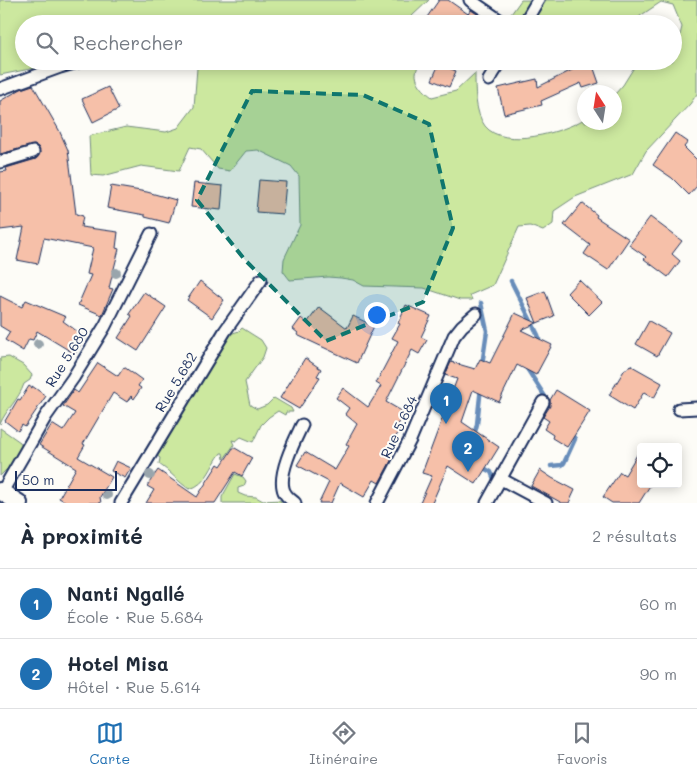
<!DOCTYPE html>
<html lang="fr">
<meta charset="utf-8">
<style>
body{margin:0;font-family:Mali,sans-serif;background:#f2f2f3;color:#1f2937}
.controls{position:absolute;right:15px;bottom:15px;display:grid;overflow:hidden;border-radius:5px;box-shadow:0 2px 12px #0003}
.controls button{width:45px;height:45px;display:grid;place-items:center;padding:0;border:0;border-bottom:1px solid #e0e1e3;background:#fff;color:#1f2937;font:25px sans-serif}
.compass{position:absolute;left:577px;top:85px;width:45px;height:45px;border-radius:50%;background:#fff;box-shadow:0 2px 12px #0003;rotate:348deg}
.scale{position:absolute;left:15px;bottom:12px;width:102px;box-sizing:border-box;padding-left:5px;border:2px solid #1b2f5e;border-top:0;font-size:14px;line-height:18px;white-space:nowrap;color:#1b2f5e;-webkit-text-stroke:4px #fdfcf7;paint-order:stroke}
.you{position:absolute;left:376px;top:314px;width:18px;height:18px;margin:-12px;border:4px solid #fff;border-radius:50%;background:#1a73e8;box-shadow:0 0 0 8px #1a73e833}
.badge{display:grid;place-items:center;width:32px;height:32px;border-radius:50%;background:#1f6fb2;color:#fff;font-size:16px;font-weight:700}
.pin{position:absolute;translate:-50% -41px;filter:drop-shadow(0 1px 2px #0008)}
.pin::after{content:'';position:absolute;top:26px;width:18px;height:15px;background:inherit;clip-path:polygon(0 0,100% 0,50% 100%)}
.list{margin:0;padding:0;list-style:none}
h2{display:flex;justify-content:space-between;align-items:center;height:65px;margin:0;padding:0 20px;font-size:21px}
h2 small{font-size:16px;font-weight:400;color:#747a83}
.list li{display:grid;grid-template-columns:32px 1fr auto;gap:15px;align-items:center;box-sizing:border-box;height:70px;padding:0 20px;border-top:1px solid #e0e1e3}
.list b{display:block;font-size:19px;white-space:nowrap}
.list p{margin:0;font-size:16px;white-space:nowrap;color:#747a83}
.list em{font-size:16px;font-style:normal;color:#747a83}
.icon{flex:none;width:28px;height:28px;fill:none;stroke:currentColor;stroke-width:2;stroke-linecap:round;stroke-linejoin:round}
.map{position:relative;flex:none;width:697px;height:503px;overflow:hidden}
.search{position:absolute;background:#fff;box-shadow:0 2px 12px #0003;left:15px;right:15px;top:15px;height:55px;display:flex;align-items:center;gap:12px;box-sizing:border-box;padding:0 18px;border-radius:28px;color:#747a83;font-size:19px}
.sheet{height:205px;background:#fff}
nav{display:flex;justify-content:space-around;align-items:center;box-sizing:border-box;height:70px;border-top:1px solid #e0e1e3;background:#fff;font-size:14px;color:#747a83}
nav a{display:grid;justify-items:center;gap:2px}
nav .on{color:#1f6fb2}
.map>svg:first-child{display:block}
.green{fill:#cce89f;stroke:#748c7e}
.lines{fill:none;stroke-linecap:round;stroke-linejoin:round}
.stream{stroke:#678dba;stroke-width:4.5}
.building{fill:#f6c0a9;stroke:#1b2f5e}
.street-casing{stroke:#1b2f5e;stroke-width:15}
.secondary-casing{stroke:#1b2f5e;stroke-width:20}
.street{stroke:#fdfcf7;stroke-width:11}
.secondary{stroke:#fdfcf7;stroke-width:16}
.tree{fill:#99a5ac}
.marked{fill:#0f766e;fill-opacity:0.2;stroke:#0f766e;stroke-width:4;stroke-dasharray:10 6;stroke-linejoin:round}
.labels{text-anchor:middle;stroke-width:4;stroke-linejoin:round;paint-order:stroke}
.street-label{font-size:14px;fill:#1b2f5e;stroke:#fdfcf7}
</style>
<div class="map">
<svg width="697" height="503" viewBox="0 0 697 503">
<rect width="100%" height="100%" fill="#fdfcf7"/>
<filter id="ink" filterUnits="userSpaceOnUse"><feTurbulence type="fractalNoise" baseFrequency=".02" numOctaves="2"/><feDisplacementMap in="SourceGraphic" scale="10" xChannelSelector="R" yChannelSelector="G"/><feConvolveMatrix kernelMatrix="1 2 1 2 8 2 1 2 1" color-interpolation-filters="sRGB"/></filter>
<g filter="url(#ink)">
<path class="green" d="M0,0H429L412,16V24H24V61H57L50,65L0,75Z
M521,0H697V94L690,104L646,151L633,174L575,197L554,211L553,224L543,231L530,226L519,227L493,285L470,295L472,300H460L424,288L364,286L353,280L341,278L328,277L290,280L283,271L284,259L300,225L299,176L291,166L258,150L246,151L230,171L218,169L201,149L190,147L179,171L141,166L103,176L91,175L89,136L126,127L166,132L178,128L194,107L197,68L196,61H423C408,74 420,88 432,97L456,91L475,73C475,90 475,113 485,126C504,150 564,132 584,119V122H614L615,94L623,85L638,61H673V41L679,39L682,27L673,5L661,2L640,16L634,24H504Z
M487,61H535L503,70H491Z
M242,328L261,340L266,348L263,357L245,382L250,405L257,409L267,405L274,398L291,408L293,412H286L285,415L278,411L269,417L261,425L253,442L241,437L236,441L232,440L234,445L224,459L223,453H221C211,465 207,485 189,489C178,482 170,471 159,464L160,458L155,454L227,335L239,331Z
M9,357L23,365L32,375L30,380L24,384C19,399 6,410 0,424V358Z
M0,428L20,442L22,447L12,464L0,476Z
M235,474L243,477L246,481L244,486L238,488V493L245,496L256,497L263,501L280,500L282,503H222V497Z"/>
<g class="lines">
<path class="stream" d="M511,281L538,335L539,338L534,341
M481,303L487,331L482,365
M526,367L553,409
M474,436L477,424L481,387
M480,466L491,472L496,484
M551,466L562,465L564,463L575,439L571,434"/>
</g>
<path class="building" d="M439,0H448L468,14L471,10L485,19L482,24H431L425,20Z
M592,63L599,83L583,88L581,83L541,101L542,105L504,114L498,88L537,79L538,87L576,68Z
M439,64L456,71L449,87L432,80Z
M33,85L59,130L68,150L76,214L83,216L81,227L118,232L116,248L119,249L109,288L113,289L102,315L78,305L91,275L87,274L93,248L44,238L38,264L17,260L24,227L0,230V172L7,171L6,168L36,159L40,153L38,147L34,145L0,154V101L21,89Z
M108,87L119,109L93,122L82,99Z
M675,133L688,142L684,147L697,160V186L689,195L672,178L653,165Z
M259,180L286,182L283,214L256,212Z
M194,183L223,186L221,210L191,207Z
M111,186L147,192L176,200L169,223L145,217V215L107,208Z
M582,203L597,215L596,217L629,239L608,270L584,254L590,245L564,225Z
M650,217L682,241L672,254L680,261L668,277L644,259L646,257L629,245Z
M579,280L602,302L589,315L567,293Z
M200,281L224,300L212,318L187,300Z
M545,291L554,316L537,323L527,298Z
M144,292L166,307L138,351L118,338L132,316L129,314Z
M0,296L22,307L26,300L66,317L63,321L85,337L75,354L37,331L33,340L29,339L23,351L5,340L10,332L0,326Z
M406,305L431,316L421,337L427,340L419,354L412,350L386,402L405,413L396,428L400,430L386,453L393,457L379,483L374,480L364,497L340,483L331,503H319L329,482L297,465L305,452L335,470L349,446L346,444L357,424L345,414L349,408L336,398L343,388L368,407L381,386L376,383L398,341L392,338L400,324L398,323Z
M319,307L347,328L353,316L374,326L357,363L297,335L298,333L293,329L301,318L307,323Z
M515,313L537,323L521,330L552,345L536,375L517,365L499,402L473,390L462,422L499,447L476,484L448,466L432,503H420L432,476L422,473L457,379L445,375L451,362L475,369L480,359L490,363Z
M649,321L670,333L657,356L636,344Z
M305,358L321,369L317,376L320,377L299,409L280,398Z
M98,363L118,376L124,367L142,380L138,386L141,388L134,399L131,396L127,402L113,393L83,444L85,445L78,457L112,477L100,497L101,503H68L59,498L76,468L39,445L52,424L63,431L75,413L63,406L74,390L78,393Z
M630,365L662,383L654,398L644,392L633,410L609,395L625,369H627Z
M29,386L32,388V386L46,396L25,427L22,425L18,431L5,421L18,399L20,400Z
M556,390L590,411L567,447L552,438L553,435L544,429L549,421L543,417L550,406V400Z
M233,448H235L252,458L242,476L235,472L215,503H146L154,490L147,486L158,470L197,497L218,464L221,466Z
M641,448V484H651L639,503H612L603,497L620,472L625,475Z
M116,461L131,468L125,478L111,471Z
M540,470L552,478L575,490L569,503H562L531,486Z"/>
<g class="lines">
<g class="street-casing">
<path id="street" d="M470,0L505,24
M524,24L538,0
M489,80L501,61
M0,89L60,67L81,61
M0,162L33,152
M679,409L697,408
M501,479L546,503
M2,492L46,416L73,378L105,326L151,234
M121,503L225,331L261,280
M295,503C290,499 284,495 283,488C279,471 295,440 302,425
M377,503L410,440L454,336L462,326L476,314
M487,503L543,402"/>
</g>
<g class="secondary-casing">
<path id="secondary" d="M0,491L19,503"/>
</g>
<use href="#street" class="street"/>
<use href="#secondary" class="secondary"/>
</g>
<g class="tree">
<circle cx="116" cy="273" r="5"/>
<circle cx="38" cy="344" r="5"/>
<circle cx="150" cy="475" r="5"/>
<circle cx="107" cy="495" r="5"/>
</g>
</g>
<path class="marked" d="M252,91L363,95L429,124L453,228L423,302L326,341L245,260L197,200Z"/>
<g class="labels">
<g class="street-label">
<text transform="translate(67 357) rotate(-58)" y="5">Rue 5.680</text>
<text transform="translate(176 382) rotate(-59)" y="5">Rue 5.682</text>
<text transform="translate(399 427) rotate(-65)" y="5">Rue 5.684</text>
</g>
</g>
</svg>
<div class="controls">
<button><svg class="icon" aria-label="locate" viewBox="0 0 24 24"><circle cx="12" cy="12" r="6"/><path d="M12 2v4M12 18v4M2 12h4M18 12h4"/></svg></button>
</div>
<svg class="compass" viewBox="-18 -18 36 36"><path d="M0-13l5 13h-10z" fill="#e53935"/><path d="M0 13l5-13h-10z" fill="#747a83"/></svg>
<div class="scale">50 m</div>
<div class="you"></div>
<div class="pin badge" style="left:446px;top:424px">1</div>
<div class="pin badge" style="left:468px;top:472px">2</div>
<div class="search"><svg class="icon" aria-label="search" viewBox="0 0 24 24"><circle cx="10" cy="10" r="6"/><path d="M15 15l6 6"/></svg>Rechercher</div>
</div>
<section class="sheet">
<h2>À proximité<small>2 résultats</small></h2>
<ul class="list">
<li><span class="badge">1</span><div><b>Nanti Ngallé</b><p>École · Rue 5.684</p></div><em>60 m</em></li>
<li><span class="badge">2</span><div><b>Hotel Misa</b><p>Hôtel · Rue 5.614</p></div><em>90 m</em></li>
</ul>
</section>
<nav>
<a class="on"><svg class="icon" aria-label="map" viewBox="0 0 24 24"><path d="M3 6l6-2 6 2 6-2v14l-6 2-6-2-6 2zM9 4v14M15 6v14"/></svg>Carte</a>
<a><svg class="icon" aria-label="directions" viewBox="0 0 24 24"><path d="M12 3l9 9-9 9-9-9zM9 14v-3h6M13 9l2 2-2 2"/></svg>Itinéraire</a>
<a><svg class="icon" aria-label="saved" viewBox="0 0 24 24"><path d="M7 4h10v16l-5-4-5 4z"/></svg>Favoris</a>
</nav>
